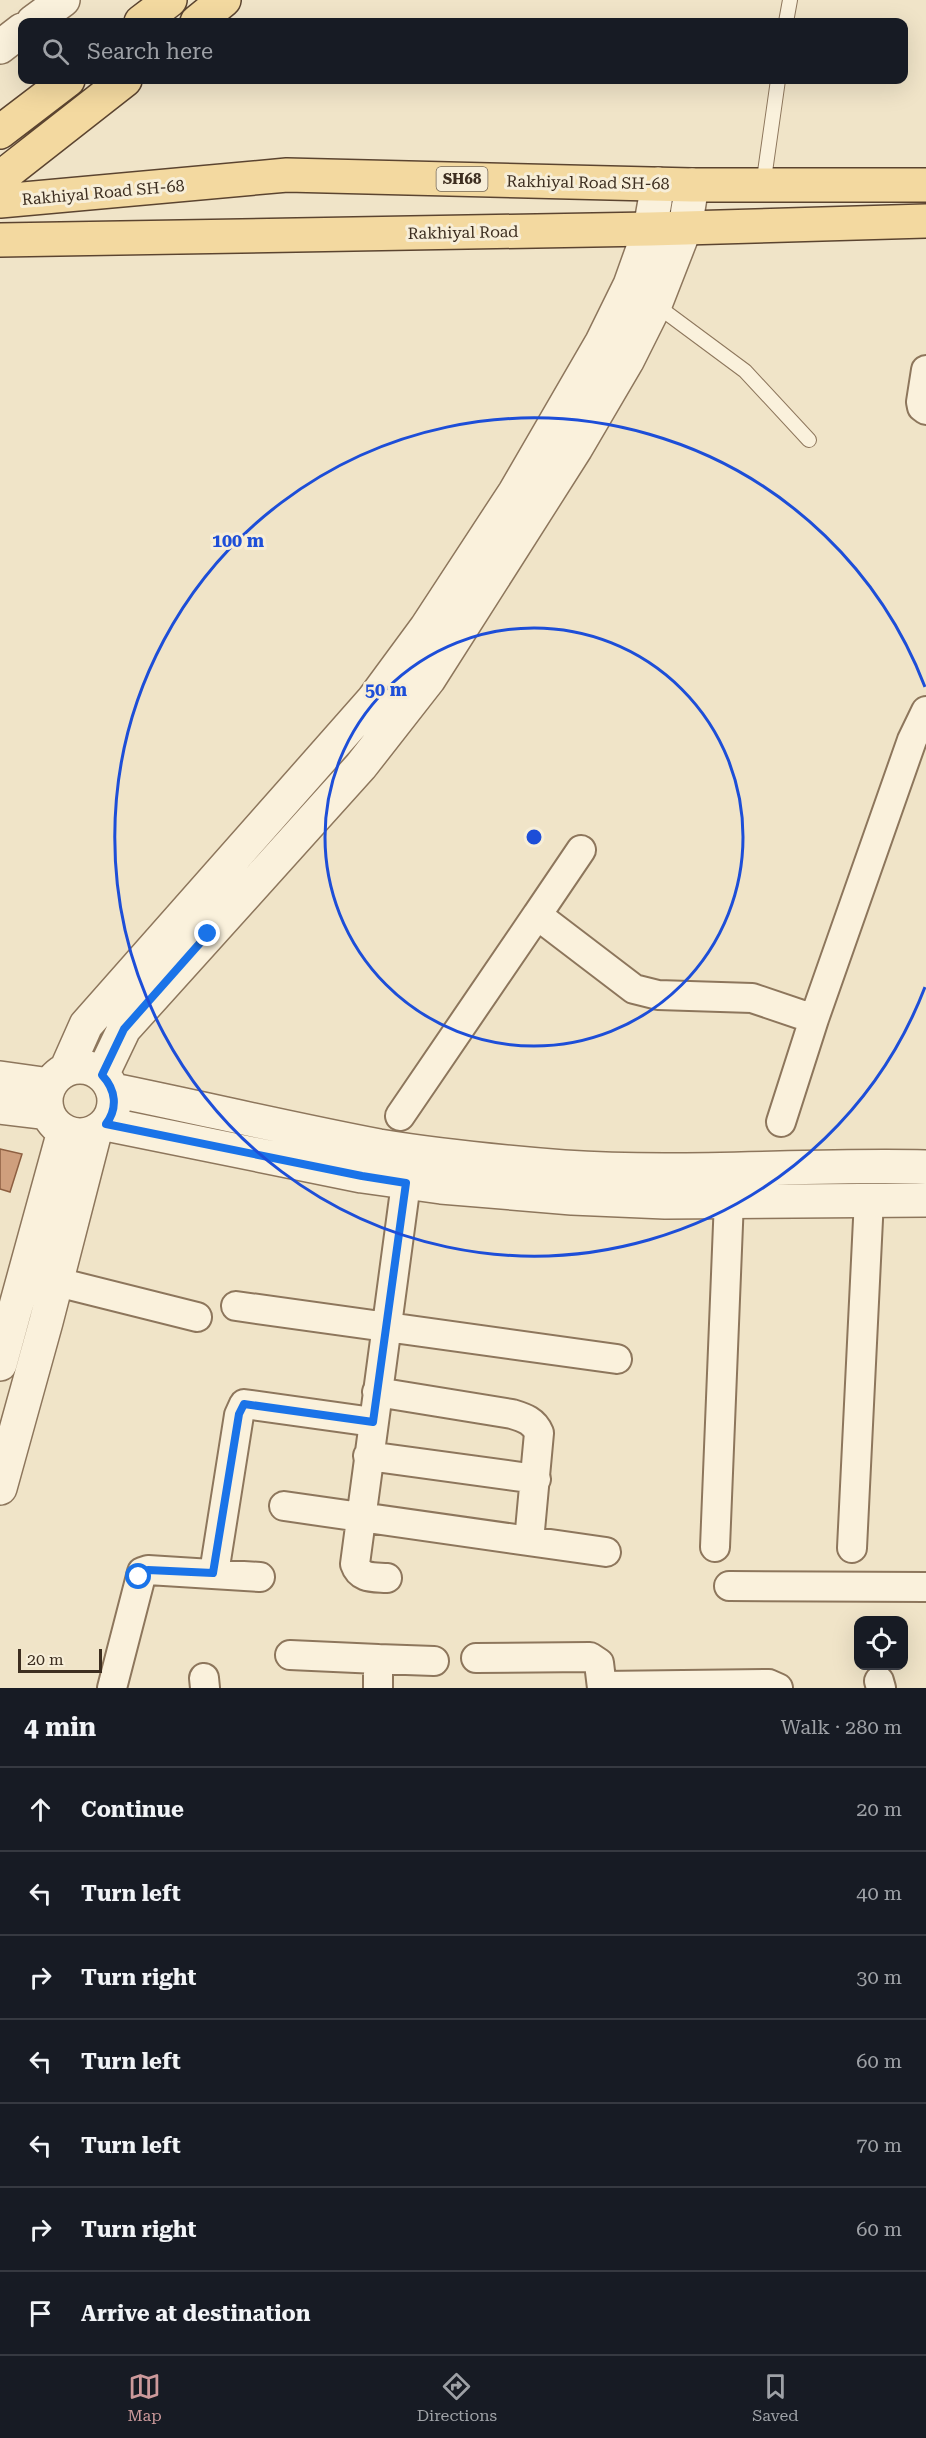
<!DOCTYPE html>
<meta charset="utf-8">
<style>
body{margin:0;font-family:"Roboto Serif",serif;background:#20242c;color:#f1f3f6}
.controls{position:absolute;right:18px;bottom:18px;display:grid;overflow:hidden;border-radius:12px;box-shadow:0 6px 24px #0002}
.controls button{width:54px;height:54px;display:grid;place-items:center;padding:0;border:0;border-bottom:2px solid #363941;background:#171b24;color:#f1f3f6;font:30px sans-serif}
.scale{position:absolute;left:18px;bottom:15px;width:84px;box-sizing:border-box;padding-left:6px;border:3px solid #3d2e20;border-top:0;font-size:16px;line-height:21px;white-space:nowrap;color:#3d2e20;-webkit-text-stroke:4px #f7eed8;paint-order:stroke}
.stop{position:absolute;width:18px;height:18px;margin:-14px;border:4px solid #1a73e8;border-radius:50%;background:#fff}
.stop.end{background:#1a73e8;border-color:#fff;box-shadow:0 2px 6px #0008}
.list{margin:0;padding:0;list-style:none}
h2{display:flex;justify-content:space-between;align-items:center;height:78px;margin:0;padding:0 24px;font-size:26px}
h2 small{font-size:20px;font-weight:400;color:#9ea1a6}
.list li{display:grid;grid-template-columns:39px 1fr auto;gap:18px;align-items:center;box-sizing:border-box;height:84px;padding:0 24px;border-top:2px solid #363941}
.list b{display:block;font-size:22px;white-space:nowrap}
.list em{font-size:20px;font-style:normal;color:#9ea1a6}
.icon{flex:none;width:33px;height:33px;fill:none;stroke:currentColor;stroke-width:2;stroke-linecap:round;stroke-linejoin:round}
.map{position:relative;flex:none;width:926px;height:1688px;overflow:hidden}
.search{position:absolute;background:#171b24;box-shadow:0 6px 24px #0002;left:18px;right:18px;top:18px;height:66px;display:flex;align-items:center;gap:15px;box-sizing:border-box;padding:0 21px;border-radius:12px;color:#9ea1a6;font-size:22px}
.sheet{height:666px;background:#171b24}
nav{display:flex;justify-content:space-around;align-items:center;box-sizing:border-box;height:84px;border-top:2px solid #363941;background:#171b24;font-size:16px;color:#9ea1a6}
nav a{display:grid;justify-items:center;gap:3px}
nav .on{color:#cc999b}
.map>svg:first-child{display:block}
.building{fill:#cf9f7d;stroke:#8d5f41;stroke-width:1.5}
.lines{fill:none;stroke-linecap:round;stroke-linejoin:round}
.service-casing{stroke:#8d765c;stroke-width:16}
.minor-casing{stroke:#8d765c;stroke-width:32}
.tertiary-casing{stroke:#8d765c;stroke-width:36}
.primary-casing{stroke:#5b4430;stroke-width:36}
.service{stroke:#faf1dc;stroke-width:14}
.minor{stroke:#faf1dc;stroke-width:28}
.tertiary{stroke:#faf1dc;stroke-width:33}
.primary{stroke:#f3d9a0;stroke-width:33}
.route{stroke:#1a73e8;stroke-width:8}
.ring{fill:none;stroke:#1d4ed8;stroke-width:3}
.labels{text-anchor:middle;stroke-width:6;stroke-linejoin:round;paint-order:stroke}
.shield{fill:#f7eed8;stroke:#756857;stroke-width:1.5}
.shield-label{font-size:15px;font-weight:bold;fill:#3d2e20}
.street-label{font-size:16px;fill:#3d2e20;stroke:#f7eed8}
.centre{fill:#1d4ed8;stroke:#f7eed8;stroke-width:3}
.ring-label{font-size:18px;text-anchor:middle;font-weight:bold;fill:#1d4ed8;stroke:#f7eed8;stroke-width:6;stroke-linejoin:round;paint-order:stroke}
</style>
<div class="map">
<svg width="926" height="1688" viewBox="0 0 926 1688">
<rect width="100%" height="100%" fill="#f0e4c8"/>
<path class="building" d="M0,1149L22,1154L10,1192L0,1189Z"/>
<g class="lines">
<g class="service-casing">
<path id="service" d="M786,22L790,0
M763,186L778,80
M656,305L745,371L809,440"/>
</g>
<g class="minor-casing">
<path id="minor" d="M926,370L921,402L922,407L926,410
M537,915L581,850
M400,1116L537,915L634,989L658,995L752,998L814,1019
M781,1122L814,1019L912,740L926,711
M57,1282L197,1317
M236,1306L617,1359
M377,1392L512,1414C525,1418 534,1421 539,1433L529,1541
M368,1456L536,1479
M284,1506L606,1552
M715,1547L729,1200
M852,1548L869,1199
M214,1573L239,1415L244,1404L373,1422
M387,1578C373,1577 360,1579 355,1564L406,1183
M729,1586L926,1587
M290,1655L378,1659V1688
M476,1658L590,1657L599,1663L602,1688
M378,1659L434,1661
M204,1678L205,1688
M879,1681L881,1688
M602,1686L769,1684L778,1688
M112,1688L142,1572L148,1570L260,1577"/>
</g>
<g class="tertiary-casing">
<path id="tertiary" d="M33,22L63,0
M0,47L22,30
M46 1101a34 34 0 1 1 68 0a34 34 0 1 1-68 0Z
M66,1070L86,1025L373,700L426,628L515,492L602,342L630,285L650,229L658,184
M102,1075L124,1029L361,766L429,679L576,448L627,361L655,305L685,228L692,185
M0,1078L50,1085
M113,1090C201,1108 290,1129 379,1146C440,1156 502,1162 564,1167C684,1175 805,1164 926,1167
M0,1107L48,1113
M106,1124L362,1176L441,1187L572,1198L665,1202L926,1200
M0,1364L64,1131
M0,1488L46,1322L95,1132"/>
</g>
<g class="primary-casing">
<path id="primary" d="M141,22L170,0
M197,22L224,0
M0,132L68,80
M0,178L125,80
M0,201L287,175L692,185H926
M0,240L650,229L926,221"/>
</g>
<use href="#service" class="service"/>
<use href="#minor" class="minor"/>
<use href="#tertiary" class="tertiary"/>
<use href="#primary" class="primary"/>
</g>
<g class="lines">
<path class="route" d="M139,1577L142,1572L148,1570L213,1573L239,1414L244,1404L373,1422L406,1183L362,1176L106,1124C118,1108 116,1090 102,1075L124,1029L208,934"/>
</g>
<g class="ring">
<circle cx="534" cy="837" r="209"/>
<path d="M925 987A419 419 0 1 1 925 687"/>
</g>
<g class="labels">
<rect class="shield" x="436.5" y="167" width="51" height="24" rx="4.5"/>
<g class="shield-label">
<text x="462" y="184">SH68</text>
</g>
<g class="street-label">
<text transform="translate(588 182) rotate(1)" y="6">Rakhiyal Road SH-68</text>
<text transform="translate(103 192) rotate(-5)" y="6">Rakhiyal Road SH-68</text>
<text transform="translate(463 232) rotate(-1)" y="6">Rakhiyal Road</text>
</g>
</g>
<circle cx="534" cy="837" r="9" class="centre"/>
<g class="ring-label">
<text x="238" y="547">100 m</text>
<text x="386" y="696">50 m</text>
</g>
</svg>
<div class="controls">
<button><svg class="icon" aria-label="locate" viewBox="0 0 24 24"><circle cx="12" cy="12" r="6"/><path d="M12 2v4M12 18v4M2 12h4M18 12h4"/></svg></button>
</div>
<div class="scale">20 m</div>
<div class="stop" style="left:139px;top:1577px"></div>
<div class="stop end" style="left:208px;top:934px"></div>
<div class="search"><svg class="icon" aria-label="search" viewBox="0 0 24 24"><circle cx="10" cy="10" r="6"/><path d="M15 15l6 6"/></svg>Search here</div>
</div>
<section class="sheet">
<h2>4 min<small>Walk · 280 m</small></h2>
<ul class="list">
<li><svg class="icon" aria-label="ahead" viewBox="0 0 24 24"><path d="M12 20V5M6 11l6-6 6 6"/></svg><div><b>Continue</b></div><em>20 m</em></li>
<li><svg class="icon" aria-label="left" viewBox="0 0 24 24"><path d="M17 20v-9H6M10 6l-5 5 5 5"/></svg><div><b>Turn left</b></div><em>40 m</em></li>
<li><svg class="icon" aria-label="right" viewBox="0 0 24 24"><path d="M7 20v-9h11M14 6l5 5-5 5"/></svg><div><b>Turn right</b></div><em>30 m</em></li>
<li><svg class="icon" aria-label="left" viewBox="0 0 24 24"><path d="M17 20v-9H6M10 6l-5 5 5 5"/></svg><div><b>Turn left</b></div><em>60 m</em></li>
<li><svg class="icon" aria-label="left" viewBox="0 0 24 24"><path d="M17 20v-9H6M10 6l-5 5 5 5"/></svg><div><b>Turn left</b></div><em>70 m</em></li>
<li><svg class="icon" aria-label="right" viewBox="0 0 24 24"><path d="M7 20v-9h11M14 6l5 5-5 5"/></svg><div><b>Turn right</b></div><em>60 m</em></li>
<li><svg class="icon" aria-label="arrive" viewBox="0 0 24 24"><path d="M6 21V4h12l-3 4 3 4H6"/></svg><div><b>Arrive at destination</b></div></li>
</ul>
</section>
<nav>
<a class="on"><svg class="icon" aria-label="map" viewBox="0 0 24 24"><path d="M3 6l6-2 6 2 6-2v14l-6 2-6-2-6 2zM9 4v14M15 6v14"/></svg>Map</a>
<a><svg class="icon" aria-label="directions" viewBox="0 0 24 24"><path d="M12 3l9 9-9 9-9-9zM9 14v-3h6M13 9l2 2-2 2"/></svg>Directions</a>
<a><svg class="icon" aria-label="saved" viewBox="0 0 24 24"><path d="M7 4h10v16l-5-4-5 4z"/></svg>Saved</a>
</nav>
